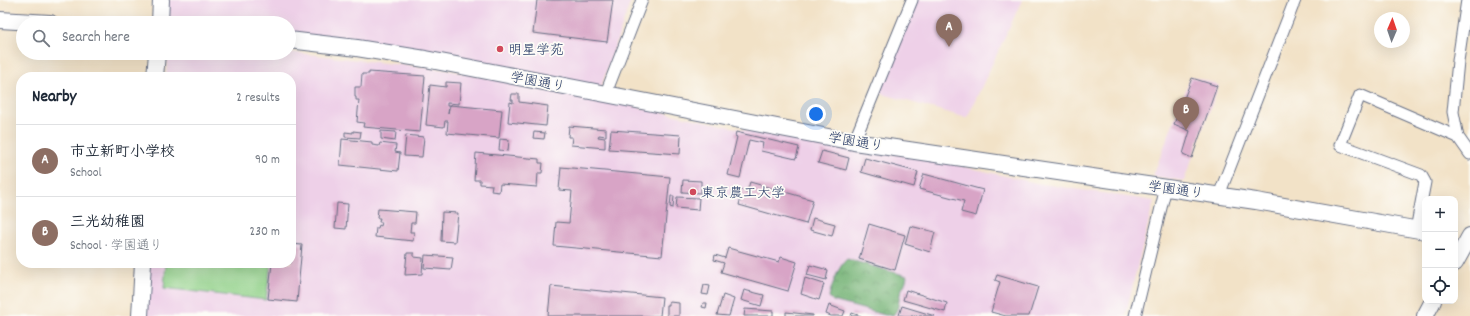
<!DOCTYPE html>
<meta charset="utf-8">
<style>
body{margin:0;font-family:Dekko,"Klee One",sans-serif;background:#f6f6f7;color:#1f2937}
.controls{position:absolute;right:12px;bottom:12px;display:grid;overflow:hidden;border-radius:8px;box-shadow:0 4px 16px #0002}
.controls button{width:36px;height:36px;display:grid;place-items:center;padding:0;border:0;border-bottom:1px solid #e0e1e3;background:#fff;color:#1f2937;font:20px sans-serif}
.compass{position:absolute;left:1374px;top:12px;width:36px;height:36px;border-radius:50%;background:#fff;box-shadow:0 4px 16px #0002;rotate:2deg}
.you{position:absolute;left:816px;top:114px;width:14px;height:14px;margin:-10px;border:3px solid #fff;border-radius:50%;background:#1a73e8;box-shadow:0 0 0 6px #1a73e833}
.badge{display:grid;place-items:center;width:26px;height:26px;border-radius:50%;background:#d93025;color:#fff;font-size:13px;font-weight:700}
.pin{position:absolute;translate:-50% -33px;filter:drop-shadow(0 1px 2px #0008)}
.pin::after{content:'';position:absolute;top:21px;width:14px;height:12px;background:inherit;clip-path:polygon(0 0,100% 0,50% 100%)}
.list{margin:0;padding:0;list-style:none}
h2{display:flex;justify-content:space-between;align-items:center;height:52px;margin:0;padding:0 16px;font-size:17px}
h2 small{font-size:13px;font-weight:400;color:#747a83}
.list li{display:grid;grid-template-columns:26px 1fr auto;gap:12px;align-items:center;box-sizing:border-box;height:72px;padding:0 16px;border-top:1px solid #e0e1e3}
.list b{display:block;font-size:15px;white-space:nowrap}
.list p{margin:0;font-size:13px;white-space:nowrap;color:#747a83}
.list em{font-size:13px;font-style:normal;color:#747a83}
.icon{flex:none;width:22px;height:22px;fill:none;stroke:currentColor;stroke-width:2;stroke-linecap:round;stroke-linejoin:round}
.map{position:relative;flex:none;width:1470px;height:316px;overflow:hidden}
.search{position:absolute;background:#fff;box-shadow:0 4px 16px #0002;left:16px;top:16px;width:280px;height:44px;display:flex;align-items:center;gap:10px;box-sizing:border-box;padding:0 14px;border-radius:22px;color:#747a83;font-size:15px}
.panel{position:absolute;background:#fff;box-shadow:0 4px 16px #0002;left:16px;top:72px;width:280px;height:196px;border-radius:16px}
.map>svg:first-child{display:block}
.built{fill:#eed0e8}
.forest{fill:url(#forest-crowns);stroke:#477069}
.pitch{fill:#8fd087;stroke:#558072}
.building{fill:#d8a4c6}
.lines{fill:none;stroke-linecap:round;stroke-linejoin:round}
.street-casing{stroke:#666e83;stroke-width:13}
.secondary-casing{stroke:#666e83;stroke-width:18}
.street{stroke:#fff;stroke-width:11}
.secondary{stroke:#fff;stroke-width:16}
.poi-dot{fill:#d1495b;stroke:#fdfcf7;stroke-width:1.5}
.labels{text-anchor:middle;stroke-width:3.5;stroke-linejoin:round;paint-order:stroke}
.poi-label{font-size:14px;fill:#1b2f5e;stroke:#fdfcf7;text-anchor:start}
.street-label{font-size:14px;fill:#1b2f5e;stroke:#fdfcf7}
</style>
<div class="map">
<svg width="1470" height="316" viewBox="0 0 1470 316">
<defs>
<pattern id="forest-crowns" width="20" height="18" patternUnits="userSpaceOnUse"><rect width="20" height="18" fill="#73b274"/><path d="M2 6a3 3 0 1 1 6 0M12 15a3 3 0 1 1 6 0" fill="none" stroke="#5e9162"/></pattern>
</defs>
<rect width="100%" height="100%" fill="#fdfcf7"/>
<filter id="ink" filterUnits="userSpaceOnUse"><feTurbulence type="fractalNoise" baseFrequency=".025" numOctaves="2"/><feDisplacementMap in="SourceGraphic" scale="8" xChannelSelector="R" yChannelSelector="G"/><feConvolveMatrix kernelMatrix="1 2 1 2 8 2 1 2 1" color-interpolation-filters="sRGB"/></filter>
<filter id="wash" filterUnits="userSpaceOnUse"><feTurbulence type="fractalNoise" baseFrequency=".012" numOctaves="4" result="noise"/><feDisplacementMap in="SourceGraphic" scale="16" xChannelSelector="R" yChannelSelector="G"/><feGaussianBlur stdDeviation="0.9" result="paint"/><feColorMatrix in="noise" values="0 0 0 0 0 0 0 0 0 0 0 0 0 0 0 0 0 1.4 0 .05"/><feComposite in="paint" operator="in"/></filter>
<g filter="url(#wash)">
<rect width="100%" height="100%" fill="#f2e2c7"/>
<path class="built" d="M168,0H631L601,87L289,38V23L165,22Z
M916,0H1022L967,118L879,93Z
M289,52L446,70L601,99L755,132L936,160L1036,183L1154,201L1125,316H146L150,263H291V77H166L168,53Z
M1191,76L1219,85L1184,181L1153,176Z"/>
<path class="forest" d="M847,259L907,276C906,283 904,285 901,291C898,299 900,309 893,315H885L833,301L829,297C831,287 839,265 847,259Z"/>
<path class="pitch" d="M166,263H271L266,300L164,288Z"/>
<g id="blocks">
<path class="building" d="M537,0H613L607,42L533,33Z
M369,72L425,76L420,132L363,127L364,123L357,122L359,100H356V97H355V87H361L362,74H369Z
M1192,78L1217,86L1192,158L1183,154L1190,131L1174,124Z
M446,82L461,83L459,104L447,103V106H449L448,114L450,105L502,110L499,138L447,133L448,121H445L444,127L426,125L430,85L446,87Z
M512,94H519V102L548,106L546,126L508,122L510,102L513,103V100H511Z
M569,126L606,129V136L599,135L598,137L605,138V148L571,145L572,137H568Z
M611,130L681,135L680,154L609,149Z
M353,131L361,132L360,138L345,137V132L353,133Z
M381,131L396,132L395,141L381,139Z
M534,132L545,133L544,139L533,138Z
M736,132L799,147L796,159L761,151L763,143L749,140L740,178L728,175L737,137L735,136Z
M406,135L424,137L422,157L404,156Z
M342,139L372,142V145L379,146L380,143L396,145L395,152L400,153L398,171L340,165Z
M500,139L509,140L508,151L499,150Z
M822,151L849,158L846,170L818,163Z
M476,153L539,159V163H543L542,173H538L537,187L500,184L499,192L491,191L492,185L480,184V180H474Z
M865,158L918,172L914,187L861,172Z
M561,167L670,177L662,256L554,246L556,222L569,223L572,191L559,190Z
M924,174L983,190L976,216L961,212L964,201L919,189Z
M683,180L701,181V193L682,192Z
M750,182L813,200L806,224L739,205L741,197L732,194L734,188L747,192Z
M671,196H674L673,208L670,207Z
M677,197L699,198L698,210L676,208Z
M337,203L348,204L346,229L335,228Z
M378,209L416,212L415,223H411L410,232H414L413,241L375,237L376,228H378L379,225L381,226L382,222H379L380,218H377Z
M442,212L458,213L455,242L441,241Z
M813,218L835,224L832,236L810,230Z
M869,224L905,235L895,270L859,259Z
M910,226L935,232L930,252L905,244Z
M291,244L302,245L297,302L268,299L272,263H291Z
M728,248L779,262L781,257L797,262L788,291L721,272L724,263L714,260L715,255L725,258Z
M407,253H414V257L423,258L422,274L405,275Z
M425,255L453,257L451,270L424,268Z
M810,265L828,270L826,280L807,275Z
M997,275L1038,287L1029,316H1006L991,312L1000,282L995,280Z
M805,278L824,284L819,300L801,294Z
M704,285L710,286L708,295L702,294Z
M551,286L662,297L660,316H548Z
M744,290L764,295L761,306L741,300Z
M906,290L947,303L945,312L903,300Z
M723,295L734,299L729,316L717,315Z
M669,302L679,303V316H667V305H669Z
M703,303H707L706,308L702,307Z
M829,305L845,311L843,316H831L826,314Z
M902,306L935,316H904L899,315Z
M745,309L773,311V316H744Z
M786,312L813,315V316H786Z
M852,313L861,316H851Z"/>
</g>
</g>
<g filter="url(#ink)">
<use href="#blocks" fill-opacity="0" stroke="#666e83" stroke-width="1"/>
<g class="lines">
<g class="street-casing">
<path id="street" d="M1467,0L1458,61L1453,112L1458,137L1470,154
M606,93L642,0
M854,142L912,0
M1219,195L1295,0
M1416,230L1425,182L1421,175L1340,145L1360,95L1458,137
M1135,316L1166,187"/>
</g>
<g class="secondary-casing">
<path id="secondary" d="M0,20L50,23
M160,23L161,0
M289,40L357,48L425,59L854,142L1256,201L1425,231
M155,77L157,53
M1455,263L1470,236
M140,316L143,263
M1425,316L1433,301"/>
</g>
<use href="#street" class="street"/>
<use href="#secondary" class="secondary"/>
</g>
</g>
<g class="poi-dot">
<circle cx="500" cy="49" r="4"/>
<circle cx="693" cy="192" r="4"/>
</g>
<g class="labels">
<g class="poi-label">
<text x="508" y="54">明星学苑</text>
<text x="701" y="197">東京農工大学</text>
</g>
<g class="street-label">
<text transform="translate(538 81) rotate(11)" y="5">学園通り</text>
<text transform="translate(856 141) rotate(10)" y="5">学園通り</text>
<text transform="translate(1176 189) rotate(8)" y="5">学園通り</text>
</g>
</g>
</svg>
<div class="controls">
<button>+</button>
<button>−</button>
<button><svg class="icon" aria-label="locate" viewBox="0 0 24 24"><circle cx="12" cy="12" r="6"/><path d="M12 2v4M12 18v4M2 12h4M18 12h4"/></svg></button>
</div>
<svg class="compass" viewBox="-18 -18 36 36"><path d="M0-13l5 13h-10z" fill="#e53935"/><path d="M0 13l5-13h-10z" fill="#747a83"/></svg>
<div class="you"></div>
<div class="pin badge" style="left:949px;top:47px;background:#8d6e63">A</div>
<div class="pin badge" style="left:1186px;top:130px;background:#8d6e63">B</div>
<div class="search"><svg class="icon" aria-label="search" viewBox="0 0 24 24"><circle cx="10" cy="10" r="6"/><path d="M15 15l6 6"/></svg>Search here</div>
<section class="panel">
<h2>Nearby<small>2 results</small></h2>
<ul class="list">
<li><span class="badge" style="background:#8d6e63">A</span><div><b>市立新町小学校</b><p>School</p></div><em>90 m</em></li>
<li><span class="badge" style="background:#8d6e63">B</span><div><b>三光幼稚園</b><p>School · 学園通り</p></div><em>230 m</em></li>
</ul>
</section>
</div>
